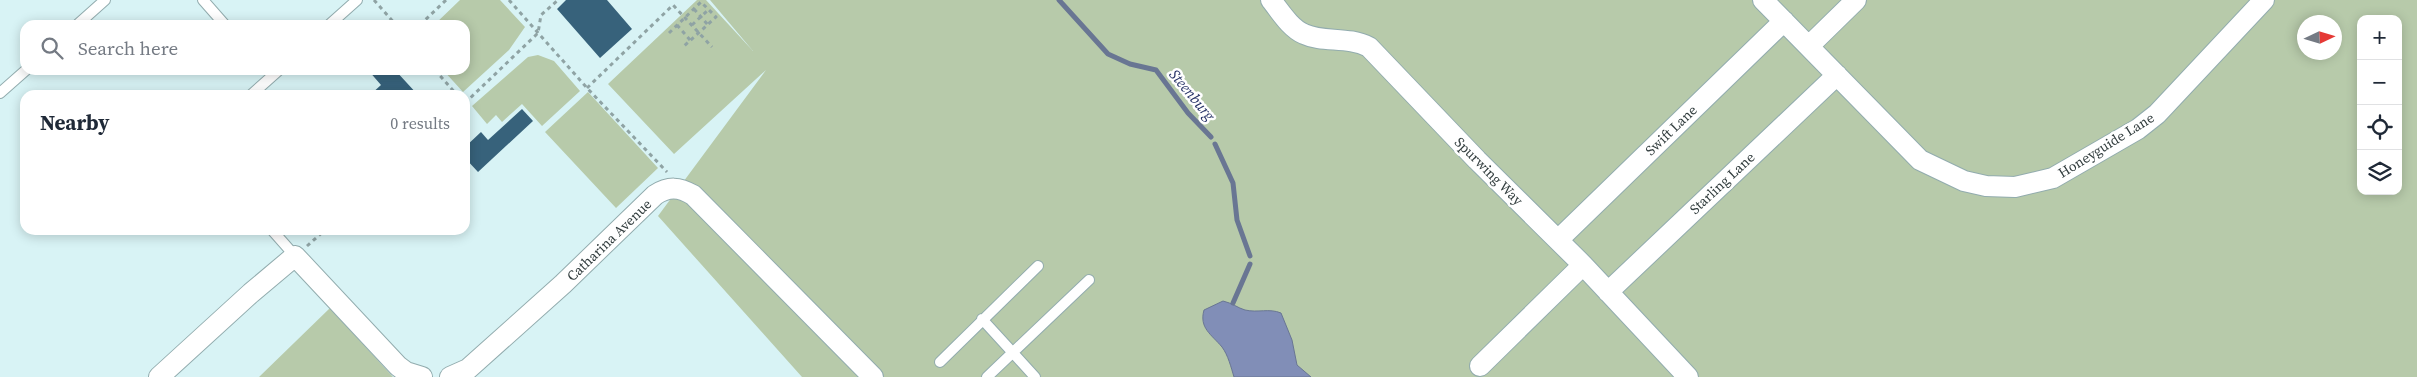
<!DOCTYPE html>
<meta charset="utf-8">
<style>
body{margin:0;font-family:"Source Serif 4",serif;background:#f2f2f3;color:#1f2937}
.controls{position:absolute;right:15px;top:15px;display:grid;overflow:hidden;border-radius:10px;box-shadow:0 2px 12px #0003}
.controls button{width:45px;height:45px;display:grid;place-items:center;padding:0;border:0;border-bottom:1px solid #e0e1e3;background:#fff;color:#1f2937;font:25px sans-serif}
.compass{position:absolute;left:2297px;top:15px;width:45px;height:45px;border-radius:50%;background:#fff;box-shadow:0 2px 12px #0003;rotate:86deg}
.list{margin:0;padding:0;list-style:none}
h2{display:flex;justify-content:space-between;align-items:center;height:65px;margin:0;padding:0 20px;font-size:21px}
h2 small{font-size:16px;font-weight:400;color:#747a83}
.icon{flex:none;width:28px;height:28px;fill:none;stroke:currentColor;stroke-width:2;stroke-linecap:round;stroke-linejoin:round}
.map{position:relative;flex:none;width:2417px;height:377px;overflow:hidden}
.search{position:absolute;background:#fff;box-shadow:0 2px 12px #0003;left:20px;top:20px;width:450px;height:55px;display:flex;align-items:center;gap:12px;box-sizing:border-box;padding:0 18px;border-radius:15px;color:#747a83;font-size:19px}
.panel{position:absolute;background:#fff;box-shadow:0 2px 12px #0003;left:20px;top:90px;width:450px;height:145px;border-radius:15px}
.map>svg:first-child{display:block}
.green{fill:#b7caaa;fill-rule:evenodd}
.water{fill:#818eb7;stroke:#697693}
.lines{fill:none;stroke-linecap:round;stroke-linejoin:round}
.stream{stroke:#697693;stroke-width:5}
.building{fill:#37627b}
.service-casing{stroke:#92acae;stroke-width:12}
.minor-casing{stroke:#92acae;stroke-width:22}
.path{stroke:#8fa3a4;stroke-width:3;stroke-dasharray:4 4;stroke-linecap:butt}
.service{stroke:#fff;stroke-width:10}
.minor{stroke:#fff;stroke-width:20}
.labels{text-anchor:middle;stroke-width:5;stroke-linejoin:round;paint-order:stroke}
.street-label{font-size:14px;fill:#323d3e;stroke:#fff}
.water-label{font-size:15px;font-style:italic;fill:#253166;stroke:#fff}
</style>
<div class="map">
<svg width="2417" height="377" viewBox="0 0 2417 377">
<rect width="100%" height="100%" fill="#d8f3f5"/>
<path class="green" d="M460,0H500L525,27L509,50L463,92L443,70H465V25H434Z
M697,0H706L753,51L710,0H2417V377H802L658,216L766,70L674,154L608,84ZM2361,19H2398V191H2361ZM2304,22H2334V52H2304Z
M538,55L554,61L580,91L542,126L522,104L502,122L496,115L487,124L472,106L528,57Z
M588,92L658,168L616,208L545,132Z
M330,308L393,377H259Z"/>
<path class="water" d="M1223,301C1232,303 1238,308 1245,310C1258,313 1269,308 1281,313L1292,340L1297,365L1311,377H1234C1231,367 1228,355 1222,347C1211,334 1199,328 1204,310Z"/>
<g class="lines">
<path class="stream" d="M1059,0L1108,54L1130,64L1156,70L1188,113L1211,137
M1215,144L1233,183L1237,220L1250,256
M1233,303L1250,264"/>
</g>
<path class="building" d="M566,0H607L632,29L600,58L557,9Z
M368,70H395L418,95H370L381,85Z
M522,109L533,121L478,172L465,158V147L481,132L488,140Z"/>
<g class="lines">
<g class="service-casing">
<path id="service" d="M203,0L225,25
M77,25L105,0
M329,25L357,0
M0,93L26,70
M251,95L279,70
M272,230L295,256
M982,319L1035,377
M940,362L1038,266
M987,377L1089,280"/>
</g>
<g class="minor-casing">
<path id="minor" d="M1271,0C1280,11 1290,28 1304,34C1323,43 1348,36 1369,47L1477,160L1583,265L1688,377
M1763,0L1920,160L1964,181L1986,186L2015,187L2053,178L2138,129L2157,114L2264,0
M1809,46L1856,0
M1558,240L1784,21
M1608,292L1837,75
M1480,366L1583,265
M159,377L251,293L295,256L398,366L406,372L422,377
M450,377L468,369L563,284L655,195C669,186 679,187 693,195L873,377"/>
</g>
<path class="path" d="M374,0L396,25
M509,0L587,88L667,172
M694,9L708,25
M420,25L446,0
M677,25L690,40
M692,25L708,10
M669,33L701,2L716,17L683,47
M435,70L457,95
M587,88L673,5L712,47
M465,103L538,33L541,15L558,0
M307,246L325,230"/>
<use href="#service" class="service"/>
<use href="#minor" class="minor"/>
</g>
<g class="labels">
<g class="street-label">
<text transform="translate(1671 130) rotate(-44)" y="5">Swift Lane</text>
<text transform="translate(2106 145) rotate(-32)" y="5">Honeyguide Lane</text>
<text transform="translate(1489 171) rotate(45)" y="5">Spurwing Way</text>
<text transform="translate(1722 183) rotate(-43)" y="5">Starling Lane</text>
<text transform="translate(609 240) rotate(-44)" y="5">Catharina Avenue</text>
</g>
<g class="water-label">
<text transform="translate(1192 95) rotate(50)" y="5">Steenburg</text>
</g>
</g>
</svg>
<div class="controls">
<button>+</button>
<button>−</button>
<button><svg class="icon" aria-label="locate" viewBox="0 0 24 24"><circle cx="12" cy="12" r="6"/><path d="M12 2v4M12 18v4M2 12h4M18 12h4"/></svg></button>
<button><svg class="icon" aria-label="layers" viewBox="0 0 24 24"><path d="M12 4l9 5-9 5-9-5zM3 14l9 5 9-5"/></svg></button>
</div>
<svg class="compass" viewBox="-18 -18 36 36"><path d="M0-13l5 13h-10z" fill="#e53935"/><path d="M0 13l5-13h-10z" fill="#747a83"/></svg>
<div class="search"><svg class="icon" aria-label="search" viewBox="0 0 24 24"><circle cx="10" cy="10" r="6"/><path d="M15 15l6 6"/></svg>Search here</div>
<section class="panel">
<h2>Nearby<small>0 results</small></h2>
<ul class="list">
</ul>
</section>
</div>
